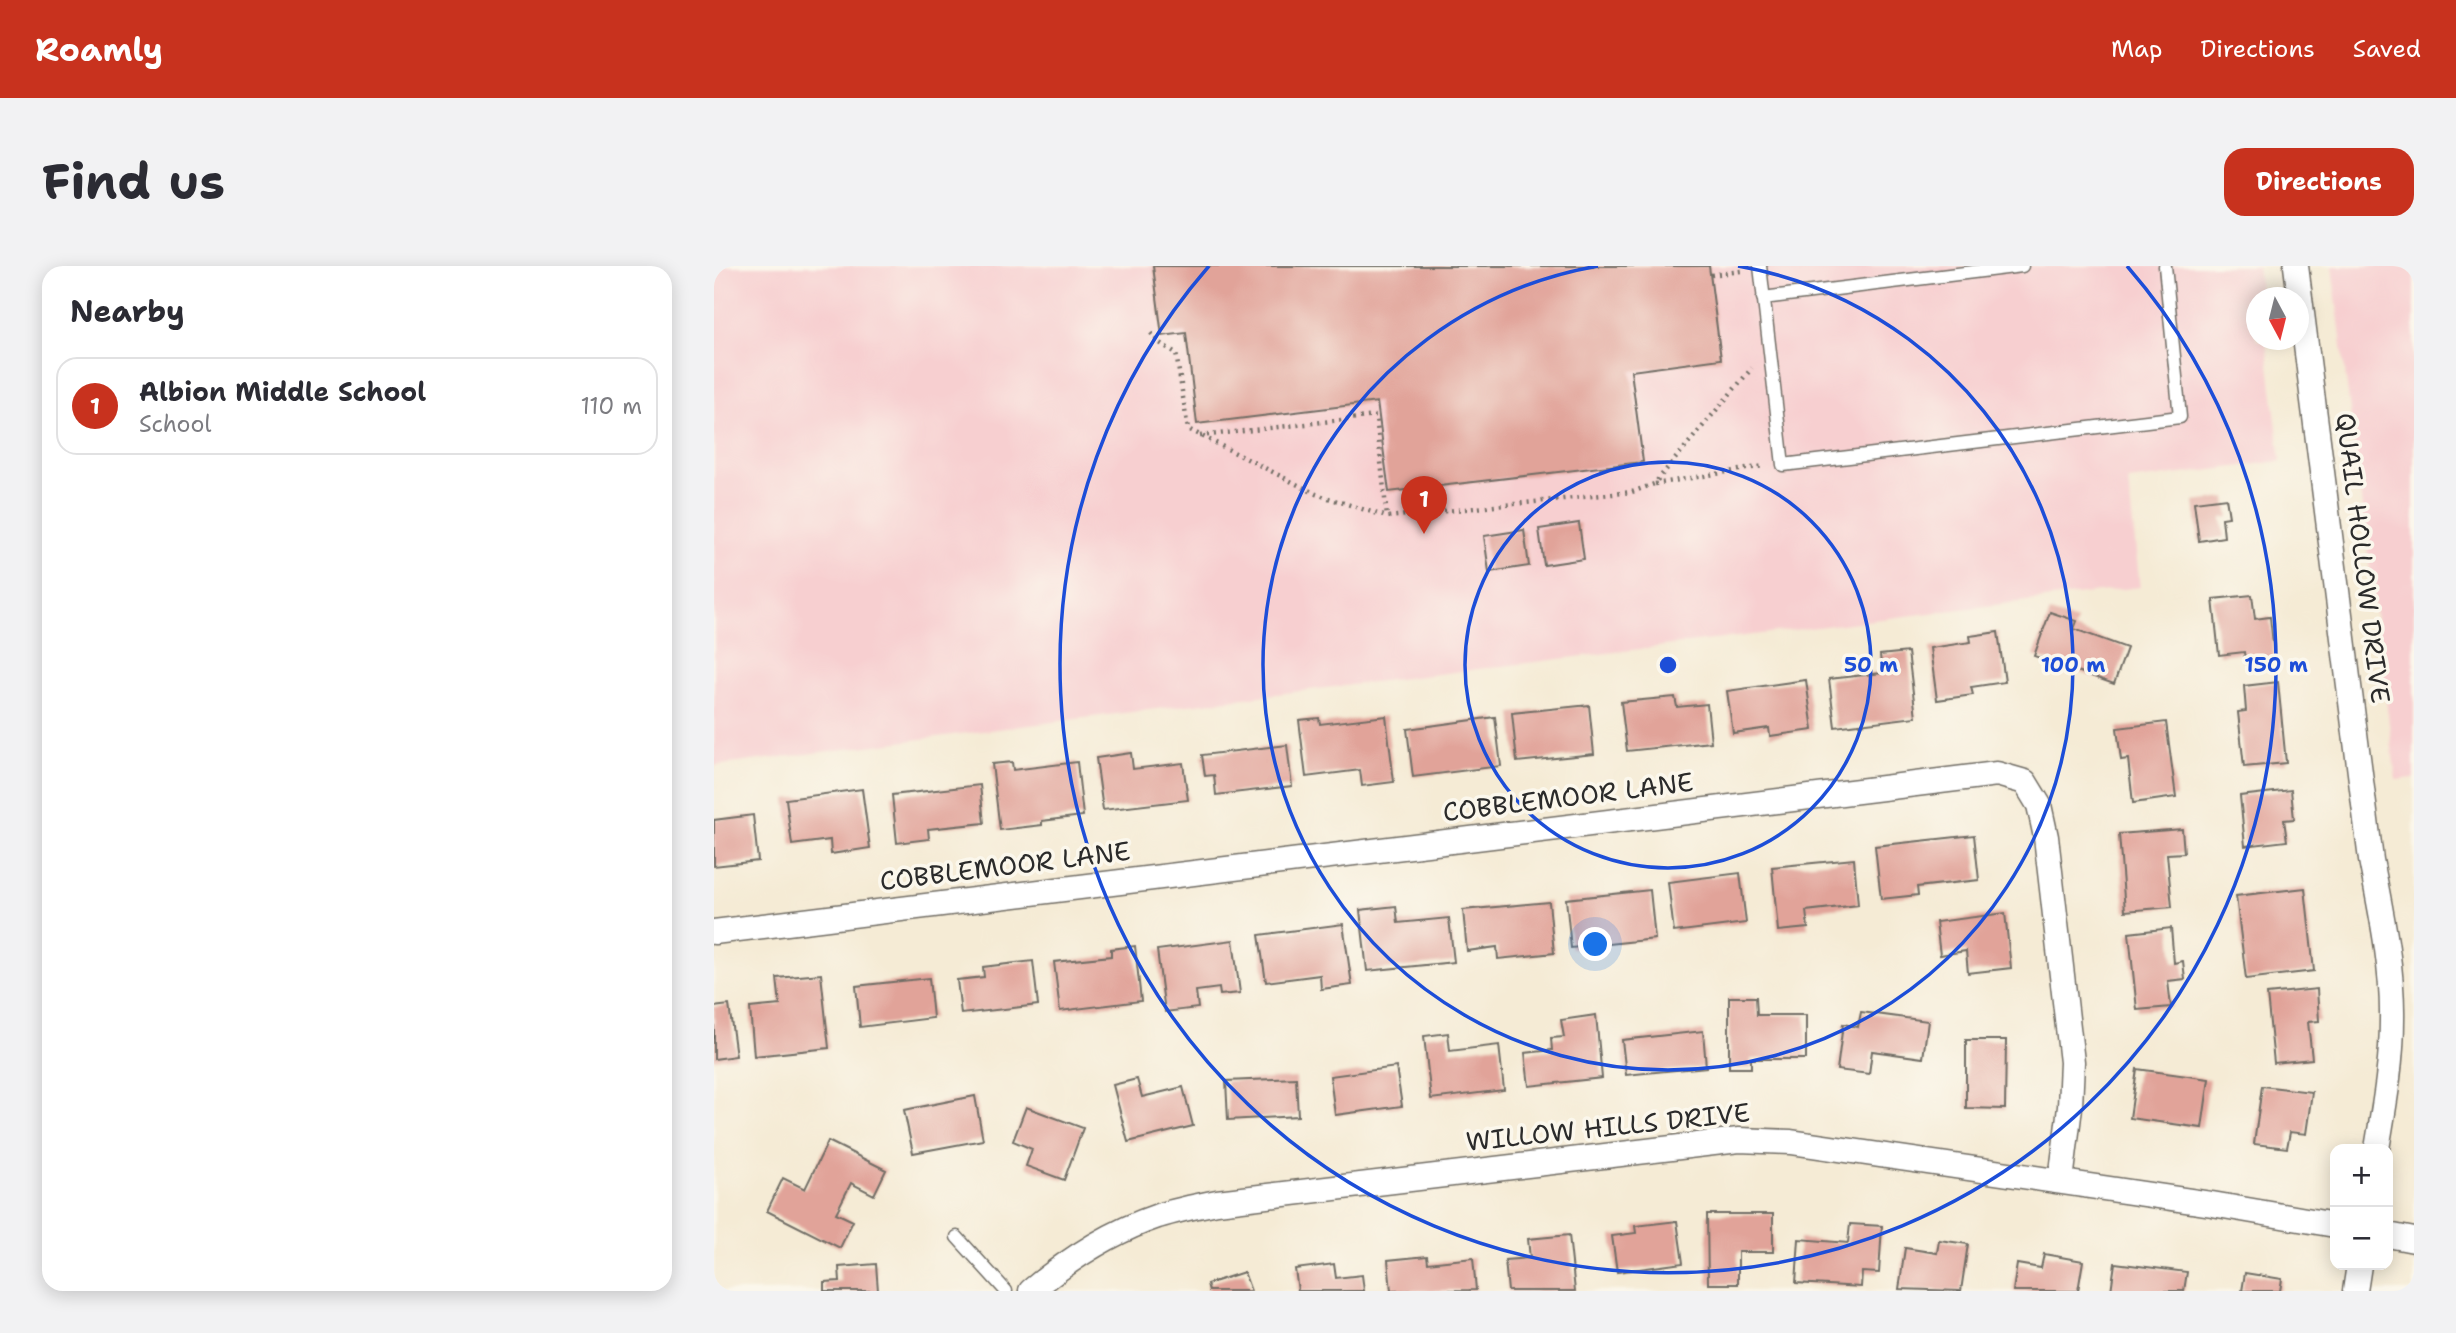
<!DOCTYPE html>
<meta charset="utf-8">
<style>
body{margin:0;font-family:"Shantell Sans",sans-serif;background:#f2f2f3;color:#2b2b33}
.controls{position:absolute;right:21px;bottom:21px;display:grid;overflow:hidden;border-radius:14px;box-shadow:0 4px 18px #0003}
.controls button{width:63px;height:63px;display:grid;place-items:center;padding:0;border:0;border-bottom:2px solid #e1e1e2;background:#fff;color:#2b2b33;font:35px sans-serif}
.compass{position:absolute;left:1532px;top:21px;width:63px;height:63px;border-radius:50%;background:#fff;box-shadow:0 4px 18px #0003;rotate:173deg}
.you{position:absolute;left:882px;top:679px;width:24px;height:24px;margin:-18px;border:5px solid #fff;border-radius:50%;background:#1a73e8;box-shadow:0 0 0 10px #1a73e833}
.badge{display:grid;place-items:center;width:46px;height:46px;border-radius:50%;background:#c8321e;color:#fff;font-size:23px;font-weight:700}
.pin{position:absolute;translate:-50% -58px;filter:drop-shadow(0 2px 4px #0008)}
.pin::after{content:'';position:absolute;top:37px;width:24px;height:21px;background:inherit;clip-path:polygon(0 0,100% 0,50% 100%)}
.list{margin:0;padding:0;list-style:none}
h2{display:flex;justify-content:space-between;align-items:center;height:91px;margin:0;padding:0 28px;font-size:30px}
h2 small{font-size:23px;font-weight:400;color:#7c7c81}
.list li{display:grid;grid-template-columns:46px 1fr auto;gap:21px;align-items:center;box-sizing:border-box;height:98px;margin:0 14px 14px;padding:0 14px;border:2px solid #e1e1e2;border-radius:21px}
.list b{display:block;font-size:26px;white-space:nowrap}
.list p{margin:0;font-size:23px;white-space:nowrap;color:#7c7c81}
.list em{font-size:23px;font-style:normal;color:#7c7c81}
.map{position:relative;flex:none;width:1700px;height:1025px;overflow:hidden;border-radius:21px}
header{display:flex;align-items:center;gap:42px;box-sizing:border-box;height:98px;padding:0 35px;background:#c8321e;color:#fff}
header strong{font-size:33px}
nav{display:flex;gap:38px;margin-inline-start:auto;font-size:24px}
.intro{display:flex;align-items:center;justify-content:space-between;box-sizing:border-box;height:168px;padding:0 42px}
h1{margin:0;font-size:49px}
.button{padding:18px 32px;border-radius:21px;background:#c8321e;color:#fff;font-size:24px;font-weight:700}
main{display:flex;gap:42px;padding:0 42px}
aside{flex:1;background:#fff;border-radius:21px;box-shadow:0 4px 18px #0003}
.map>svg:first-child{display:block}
.built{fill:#f7cfd0}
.building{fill:#e1a399}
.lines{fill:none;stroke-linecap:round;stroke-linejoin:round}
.service-casing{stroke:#726e66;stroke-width:15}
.minor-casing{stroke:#726e66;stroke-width:27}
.path{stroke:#726e66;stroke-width:4.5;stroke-dasharray:2 5;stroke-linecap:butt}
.service{stroke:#fff;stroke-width:12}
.minor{stroke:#fff;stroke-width:24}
.ring{fill:none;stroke:#1d4ed8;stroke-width:3.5}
.labels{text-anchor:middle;stroke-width:7;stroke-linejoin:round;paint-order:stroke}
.street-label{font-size:26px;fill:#2b2b2b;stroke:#fbf7ec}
.centre{fill:#1d4ed8;stroke:#fbf7ec;stroke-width:3.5}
.ring-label{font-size:21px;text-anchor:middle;font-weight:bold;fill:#1d4ed8;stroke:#fbf7ec;stroke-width:7;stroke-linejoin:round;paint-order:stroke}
</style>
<header>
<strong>Roamly</strong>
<nav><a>Map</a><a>Directions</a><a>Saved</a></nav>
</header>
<div class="intro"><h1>Find us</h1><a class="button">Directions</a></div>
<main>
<aside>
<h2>Nearby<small></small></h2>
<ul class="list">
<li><span class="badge">1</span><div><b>Albion Middle School</b><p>School</p></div><em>110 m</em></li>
</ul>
</aside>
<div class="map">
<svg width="1700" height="1025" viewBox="0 0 1700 1025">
<rect width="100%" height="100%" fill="#fbf7ec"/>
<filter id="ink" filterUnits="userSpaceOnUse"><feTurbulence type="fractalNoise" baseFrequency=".0143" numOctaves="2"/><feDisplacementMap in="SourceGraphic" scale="14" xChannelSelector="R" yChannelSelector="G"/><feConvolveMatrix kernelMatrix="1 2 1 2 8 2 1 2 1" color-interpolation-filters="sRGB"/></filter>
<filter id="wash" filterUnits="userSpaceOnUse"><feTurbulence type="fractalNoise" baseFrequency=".00686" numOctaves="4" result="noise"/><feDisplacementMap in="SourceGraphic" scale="28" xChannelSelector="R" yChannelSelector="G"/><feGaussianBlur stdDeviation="1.57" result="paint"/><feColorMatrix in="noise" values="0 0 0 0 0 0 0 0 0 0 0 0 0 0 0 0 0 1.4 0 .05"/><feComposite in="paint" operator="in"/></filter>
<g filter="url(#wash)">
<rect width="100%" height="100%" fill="#f5ebd5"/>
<path class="built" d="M0,0H1543L1547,31L1542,32V74H1552L1567,195L1414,215L1426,321L362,453L0,500Z
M1618,0H1700V512L1682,514Z"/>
<g id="blocks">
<path class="building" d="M439,0H995L1007,93L917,105L929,196L675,226L663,136L483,158L472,67L448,70Z
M1512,232L1515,251L1508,252L1510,271L1485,275L1480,236Z
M865,257L870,293L830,299L825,263Z
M810,264L815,300L775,306L770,270Z
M1538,329L1541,353L1556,351L1561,396L1532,399L1530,386L1505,389L1499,333Z
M1336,346L1363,355L1360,363L1413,382L1400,418L1320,390Z
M1284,366L1291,416L1257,421L1259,429L1223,434L1216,382L1257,376L1256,370Z
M1194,386L1202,451L1121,461L1115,413L1168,407L1166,389Z
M1092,414L1099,464L1056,470L1055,462L1019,467L1013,425Z
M1564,416L1572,497L1530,501L1524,446L1532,445L1530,420Z
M961,431L963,441L993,438L997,476L913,485L907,436Z
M875,439L880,488L803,496L798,447Z
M672,450L680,516L648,520L646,504L592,511L585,454L605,452L606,458Z
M781,451L787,500L699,511L693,463Z
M1452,456L1462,531L1419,537L1414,493L1407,494L1403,462Z
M573,479L578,520L502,529L500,509L491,510L488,489Z
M417,487L419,503L469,497L474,534L389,544L382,492Z
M298,496L299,504L363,496L369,550L328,555V559L286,564L278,498Z
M266,519L270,557L214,563L215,573L183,577L178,529Z
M148,523L156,582L117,588L116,574L78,579L72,533Z
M1577,524L1580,553L1570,554L1573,575L1531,580L1526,530Z
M39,549L44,595L0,600V554Z
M1468,563L1470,587L1453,588L1458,641L1411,645L1405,568Z
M1260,569L1265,614L1203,621L1204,629L1167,633L1161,580Z
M1140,593L1144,639L1092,645L1094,662L1064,665L1058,601Z
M1026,607L1032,657L960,666L954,616Z
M1591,622L1600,705L1532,713L1522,630Z
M936,624L941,673L857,682L852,633Z
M835,636L840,687L784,693L783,681L753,685L749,644Z
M682,640L684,657L735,652L740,696L653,705L646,644Z
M1291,647L1297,702L1254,707L1252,685L1226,689L1222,656Z
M629,658L638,719L607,723L606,709L552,716L545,669Z
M1457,662L1460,697L1469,695L1471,713L1454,715L1457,741L1423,744L1415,667Z
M519,674L526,727L506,729L505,722L482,725L484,742L451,746L443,684Z
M421,680L427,735L346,745L340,696L397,690V683Z
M319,695L324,739L247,748L243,714L270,711L269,701Z
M107,708L115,782L40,790L36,742L66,739L63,712Z
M215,712L219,752L146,761L142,720Z
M1603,723L1605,755L1594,756L1598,793L1560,797L1553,728Z
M1015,731H1042L1043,749H1092V793H1037V802H1015Z
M15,739L22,790L0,793V741Z
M1147,746L1214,755L1209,792L1158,785L1155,808L1123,804L1129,758L1144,761Z
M882,749L888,812L815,820L811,787L838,784L837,772L850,771L847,754Z
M989,765L992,801L912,809L908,774Z
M734,767L736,785L785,779L790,824L717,833L710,770Z
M1252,774H1292L1291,843L1252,842Z
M682,801L688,840L621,849L616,810Z
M1423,803L1495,813L1488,862L1416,852Z
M582,812L584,850L514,854L512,815Z
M423,813L428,831L469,821L479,860L414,876L399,819Z
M1548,820L1598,826L1592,868L1576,866L1573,882L1540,878Z
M261,830L269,874L199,887L190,844Z
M312,841L369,862L350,914L312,900L318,883L299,875Z
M114,875L172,904L160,929L137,917L122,947L139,955L126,982L53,945L69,912L91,923Z
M993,948H1059V986H1024V1018H994Z
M963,955L969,997L903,1006L898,970L922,967L921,960Z
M1136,958L1168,960L1165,1007L1148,1006L1147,1021L1082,1017L1085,973L1134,977Z
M855,969L861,1025H794L791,994L816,992L814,973Z
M1225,974L1254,978L1247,1025L1185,1023L1191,982L1223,987Z
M1330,988L1369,995L1364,1025H1299L1303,998L1327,1002Z
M713,990L714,997L759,992L762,1024L677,1025L674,994Z
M1401,997L1473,1006L1470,1025H1397Z
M162,998L164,1025H110V1016L126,1015L125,1001Z
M620,998L622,1012L648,1009L650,1025H584L581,1003Z
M530,1006L537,1025H495L493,1018Z
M1531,1007L1568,1013L1566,1025H1528Z"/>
</g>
</g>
<g filter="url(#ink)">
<use href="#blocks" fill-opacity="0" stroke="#726e66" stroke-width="2"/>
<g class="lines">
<g class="service-casing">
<path id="service" d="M1046,0L1069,199L1466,151L1451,0
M1049,32L1308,0
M243,971L292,1025"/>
</g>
<g class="minor-casing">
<path id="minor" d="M1582,0L1657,594C1667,646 1679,701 1678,754C1678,798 1670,841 1663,883
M0,666L1283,508L1311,516L1325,539L1332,571L1358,796L1356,841L1347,915
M1674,969L1700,974
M317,1025C355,993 397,966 444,950C463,944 483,940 503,936L1025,874L1077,876L1498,938L1621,959
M1641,1025L1645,999"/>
</g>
<path class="path" d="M997,9L1027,5
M437,67L444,76L462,87L474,163L602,228L673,251L918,226L940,218L1038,102
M486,170L662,150L673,251
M941,218L1050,200"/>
<use href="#service" class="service"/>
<use href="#minor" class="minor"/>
</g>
</g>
<g class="ring">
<circle cx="954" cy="399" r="203"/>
<path d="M1024 0A405 405 0 1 1 884 0"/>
<path d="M1413 0A608 608 0 1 1 495 0"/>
</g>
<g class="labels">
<g class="street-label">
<text transform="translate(1649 292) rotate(83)" y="9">QUAIL HOLLOW DRIVE</text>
<text transform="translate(854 531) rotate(-7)" y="9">COBBLEMOOR LANE</text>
<text transform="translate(291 600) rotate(-7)" y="9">COBBLEMOOR LANE</text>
<text transform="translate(894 861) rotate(-6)" y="9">WILLOW HILLS DRIVE</text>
</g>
</g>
<circle cx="954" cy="399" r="10" class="centre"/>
<g class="ring-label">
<text x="1157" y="406">50 m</text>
<text x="1359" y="406">100 m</text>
<text x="1562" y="406">150 m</text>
</g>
</svg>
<div class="controls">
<button>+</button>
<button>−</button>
</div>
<svg class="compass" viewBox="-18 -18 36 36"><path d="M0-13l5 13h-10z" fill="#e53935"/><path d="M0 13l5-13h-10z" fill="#7c7c81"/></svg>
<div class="you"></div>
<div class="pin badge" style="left:710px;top:268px">1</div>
</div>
</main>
